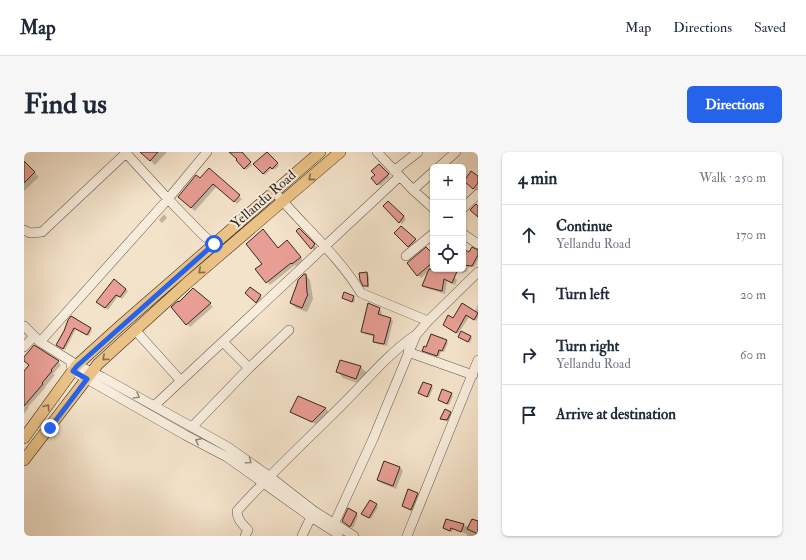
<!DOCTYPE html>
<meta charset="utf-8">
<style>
body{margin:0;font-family:"IM FELL Double Pica",serif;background:#f6f6f7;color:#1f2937}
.controls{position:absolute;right:12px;top:12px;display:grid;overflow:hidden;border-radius:6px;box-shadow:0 1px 3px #0004}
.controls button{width:36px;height:36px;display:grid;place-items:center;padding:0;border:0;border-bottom:1px solid #e0e1e3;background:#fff;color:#1f2937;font:20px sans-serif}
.stop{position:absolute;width:12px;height:12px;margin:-9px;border:3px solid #2563eb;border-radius:50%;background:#fff}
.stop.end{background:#2563eb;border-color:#fff;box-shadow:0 1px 4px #0008}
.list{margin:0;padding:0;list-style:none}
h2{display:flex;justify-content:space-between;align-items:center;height:52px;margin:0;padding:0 16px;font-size:17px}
h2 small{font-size:13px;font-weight:400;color:#747a83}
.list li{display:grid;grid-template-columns:26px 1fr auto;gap:12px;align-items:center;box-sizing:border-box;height:60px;padding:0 16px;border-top:1px solid #e0e1e3}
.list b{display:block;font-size:15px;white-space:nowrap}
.list p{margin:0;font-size:13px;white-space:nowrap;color:#747a83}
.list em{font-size:13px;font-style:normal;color:#747a83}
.icon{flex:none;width:22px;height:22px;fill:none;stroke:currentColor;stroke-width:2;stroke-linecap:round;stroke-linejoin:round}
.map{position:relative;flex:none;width:454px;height:384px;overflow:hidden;border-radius:6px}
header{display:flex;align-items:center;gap:24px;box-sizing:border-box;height:56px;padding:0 20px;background:#fff;border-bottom:1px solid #e0e1e3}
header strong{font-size:19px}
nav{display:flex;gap:22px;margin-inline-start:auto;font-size:14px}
.intro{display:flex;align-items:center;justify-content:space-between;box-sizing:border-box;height:96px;padding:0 24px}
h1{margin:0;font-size:28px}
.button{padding:10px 18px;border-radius:6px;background:#2563eb;color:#fff;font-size:14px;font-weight:700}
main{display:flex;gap:24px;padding:0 24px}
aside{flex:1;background:#fff;border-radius:6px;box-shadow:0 1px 3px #0004}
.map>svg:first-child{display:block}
.shadow{fill:#0003}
.building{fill:#e99e95;stroke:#34281f}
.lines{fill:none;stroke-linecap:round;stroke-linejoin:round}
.minor-casing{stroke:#64574a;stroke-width:10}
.major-casing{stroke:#34281f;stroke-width:12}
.minor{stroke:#f8eddd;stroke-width:9}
.major{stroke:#eac286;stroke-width:11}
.oneway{stroke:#866d4d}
.oneway2{stroke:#968a7e}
.route{stroke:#2563eb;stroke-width:5}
.labels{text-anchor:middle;stroke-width:4;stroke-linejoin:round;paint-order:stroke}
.street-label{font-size:14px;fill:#34281f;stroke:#f8eddd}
</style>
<header>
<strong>Map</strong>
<nav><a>Map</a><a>Directions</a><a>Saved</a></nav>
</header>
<div class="intro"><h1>Find us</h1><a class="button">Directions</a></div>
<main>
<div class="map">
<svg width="454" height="384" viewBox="0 0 454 384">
<rect width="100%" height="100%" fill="#f4e3cb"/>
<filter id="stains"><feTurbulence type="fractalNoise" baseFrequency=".005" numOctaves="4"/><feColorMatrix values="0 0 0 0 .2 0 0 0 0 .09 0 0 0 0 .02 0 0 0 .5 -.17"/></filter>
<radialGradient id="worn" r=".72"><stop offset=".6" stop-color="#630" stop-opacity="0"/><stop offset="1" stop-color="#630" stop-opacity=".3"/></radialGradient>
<path class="shadow" d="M117,0H143L131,13Z
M206,0H215L228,13L222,18Z
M243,2L255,14L250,18L248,16L241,23L234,16Z
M0,10L15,25L0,39Z
M355,13L366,25L356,34L349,26L353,24Z
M185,18L218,47L213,52L193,34L171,59L158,48Z
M454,25V41L447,35Z
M364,50L382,67L378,72L360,54Z
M140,62L143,66L138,71L135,68Z
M377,75L393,90L386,96L371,81Z
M275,77L292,95L290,98L273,79Z
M263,89L279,108L272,114L271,113L246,133L233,117Z
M454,98V108L450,115H445L442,120H440L439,122L435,117H439V100L446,102Z
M409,103V117H423L433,128L431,133L423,129L421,142L402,136L399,133L405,119L397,126L394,123Z
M343,121L345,124V136L342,135L340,133Z
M282,123L286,128L289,147L283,160L272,156L267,151Z
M90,129L104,139L98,147L94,144L84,158L76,152Z
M223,141L236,144L238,146L234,152Z
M329,145L331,147L330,151L320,146Z
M155,151L186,152L189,155L166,175L163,172Z
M454,152V166L452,169L445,165L434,182L422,175L430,168L451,160Z
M355,157L358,160L356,164L366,167L369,169L363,194L353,192L350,189L351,185L341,182L338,179Z
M45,168L68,178L65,184L52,177L41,198L35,194Z
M446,185L448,186L446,191L437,186Z
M422,189L424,191L420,200L417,199L415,205L401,200L399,198Z
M0,206L34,210L37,213L29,222L31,223L21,235V236L4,255H5L0,262V221L6,213Z
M337,215L343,221L339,233L319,226L313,219Z
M407,234L409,236L405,246L395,240Z
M427,242L429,244L425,253L415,248Z
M274,245L302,257L305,260L292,272L271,263L268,260Z
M426,261L428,263L425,270L419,268L417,267Z
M376,315L379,319L372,337L357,331L354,328Z
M393,342L395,344L389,359L381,356L379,354Z
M352,353L354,355L347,367L341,364Z
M332,362L334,364L329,376L321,371Z
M422,368L445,375L454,370V384H443V382L429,377L428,380L422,378L420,376Z"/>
<path class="building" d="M116,0H134L126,9Z
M205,0H218L227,10L220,17L212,8L213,7Z
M243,0L254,11L248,17L246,15L239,22L229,12Z
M0,9L11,20L0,31Z
M355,12L365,22L353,33L347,26L351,23L347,19Z
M185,16L216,43L210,50L189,32L167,56L154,45L172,23L176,26Z
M447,19L454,24V31L449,37L440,29Z
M364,49L380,64L375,71L359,54Z
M452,52L454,54V65L446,58Z
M377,74L392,87L384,95L370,81Z
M275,76L291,92L287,97L272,79Z
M239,77L254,96L263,88L277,105L268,112L267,111L242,131L231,117L238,112L222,92Z
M402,95L409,102V110L393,124L383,111Z
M448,95L454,98V103L448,114L439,113V97L445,100Z
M405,117H434L428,131L420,127L418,139L398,134Z
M343,120L344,134H339L336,128L335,121Z
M280,122H282L283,141L284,142L278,156L266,151L273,132L274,128Z
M90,127L102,137L96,145L92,143L81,156L72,150Z
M226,135L237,143L232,151L221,141Z
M169,136L187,151L162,173L147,155L154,149L155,150Z
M320,140L330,144L328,150L318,146Z
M344,151L356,156L354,162L367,166L360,192L349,190L350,183L337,180Z
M438,151L454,161L450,168L442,163L432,181L419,173L424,163L429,166Z
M47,164L67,176L63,183L50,176L39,197L32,193L40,179L44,168Z
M437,179L447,184L444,190L434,185Z
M407,182L423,188L418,199L415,198L413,204L398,199L400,194L402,195Z
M10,193L35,209L27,218L28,219L18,231L19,232L0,254V219L5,213L0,209V205Z
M316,208L337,214L332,227L312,220Z
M399,230L408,233L403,245L394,241Z
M418,237L428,241L423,252L414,248Z
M274,244L302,256L288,270L266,260Z
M421,257L427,260L423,268L416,267Z
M360,309L376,315L369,334L353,328Z
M384,337L394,341L387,358L378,354Z
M346,348L353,352L345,366L337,362Z
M324,356L333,361L326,375L318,369Z
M422,367L440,372L437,380L427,376L426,379L419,376Z
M448,367L454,369V382L443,377Z"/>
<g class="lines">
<g class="minor-casing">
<path id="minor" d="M101,0L144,47L179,83L190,92
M353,0L389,38L409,56
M415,15L432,0
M370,19L394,0
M389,38L409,20
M250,39C279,74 314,103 337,141L404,169
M439,56L454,42
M0,78L6,81L18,80L102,1
M439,82L454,92
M382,104L409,82
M0,174L16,190L53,213L78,225L204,295L245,324L290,359L330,384
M111,178L157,229
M16,190L144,47L183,0
M199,190L225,216
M0,195L10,184
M384,200L449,223
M47,213L49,219L161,283L203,305L287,365L314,382
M130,254L376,24
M168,275L225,216L265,178
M310,372L349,287L392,183L404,169L454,120
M221,384L224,378C218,372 213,367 213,359C246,322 283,288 318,253C341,230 363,203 390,184
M278,384L287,365
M383,384L454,208"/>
</g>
<g class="major-casing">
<path id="major" d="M0,286L53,213L95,175L296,0
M0,308L74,212L162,132L316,0"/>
</g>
<use href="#minor" class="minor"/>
<use href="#major" class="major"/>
</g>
<defs><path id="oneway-chevron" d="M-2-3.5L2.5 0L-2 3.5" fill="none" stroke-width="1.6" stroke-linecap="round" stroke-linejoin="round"/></defs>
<g class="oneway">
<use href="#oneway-chevron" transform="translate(287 26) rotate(139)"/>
<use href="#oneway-chevron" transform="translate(177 119) rotate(140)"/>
<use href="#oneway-chevron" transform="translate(81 206) rotate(138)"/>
<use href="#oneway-chevron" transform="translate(23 255) rotate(-54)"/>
</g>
<g class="oneway2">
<use href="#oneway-chevron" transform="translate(113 244) rotate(30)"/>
<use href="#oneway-chevron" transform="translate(174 289) rotate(-153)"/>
<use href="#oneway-chevron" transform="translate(225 309) rotate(35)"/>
</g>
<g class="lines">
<path class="route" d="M26,276L63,227L49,219L53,214L190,92"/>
</g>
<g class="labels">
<g class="street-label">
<text transform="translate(239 47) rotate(-41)" y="5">Yellandu Road</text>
</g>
</g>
<rect width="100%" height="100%" filter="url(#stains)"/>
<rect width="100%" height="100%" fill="url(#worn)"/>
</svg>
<div class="controls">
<button>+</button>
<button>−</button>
<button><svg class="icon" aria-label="locate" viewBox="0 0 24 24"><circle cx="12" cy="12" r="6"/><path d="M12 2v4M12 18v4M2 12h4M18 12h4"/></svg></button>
</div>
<div class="stop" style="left:190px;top:92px"></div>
<div class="stop end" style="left:26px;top:276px"></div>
</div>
<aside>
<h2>4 min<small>Walk · 250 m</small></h2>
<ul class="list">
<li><svg class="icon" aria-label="ahead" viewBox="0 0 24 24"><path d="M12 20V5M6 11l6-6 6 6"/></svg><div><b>Continue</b><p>Yellandu Road</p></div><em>170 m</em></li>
<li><svg class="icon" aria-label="left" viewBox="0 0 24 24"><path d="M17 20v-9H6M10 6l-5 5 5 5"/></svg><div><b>Turn left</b></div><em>20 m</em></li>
<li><svg class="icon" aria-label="right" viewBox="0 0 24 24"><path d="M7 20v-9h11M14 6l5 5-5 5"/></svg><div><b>Turn right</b><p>Yellandu Road</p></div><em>60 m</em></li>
<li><svg class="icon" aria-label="arrive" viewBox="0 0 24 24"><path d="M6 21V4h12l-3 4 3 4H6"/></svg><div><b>Arrive at destination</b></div></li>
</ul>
</aside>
</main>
